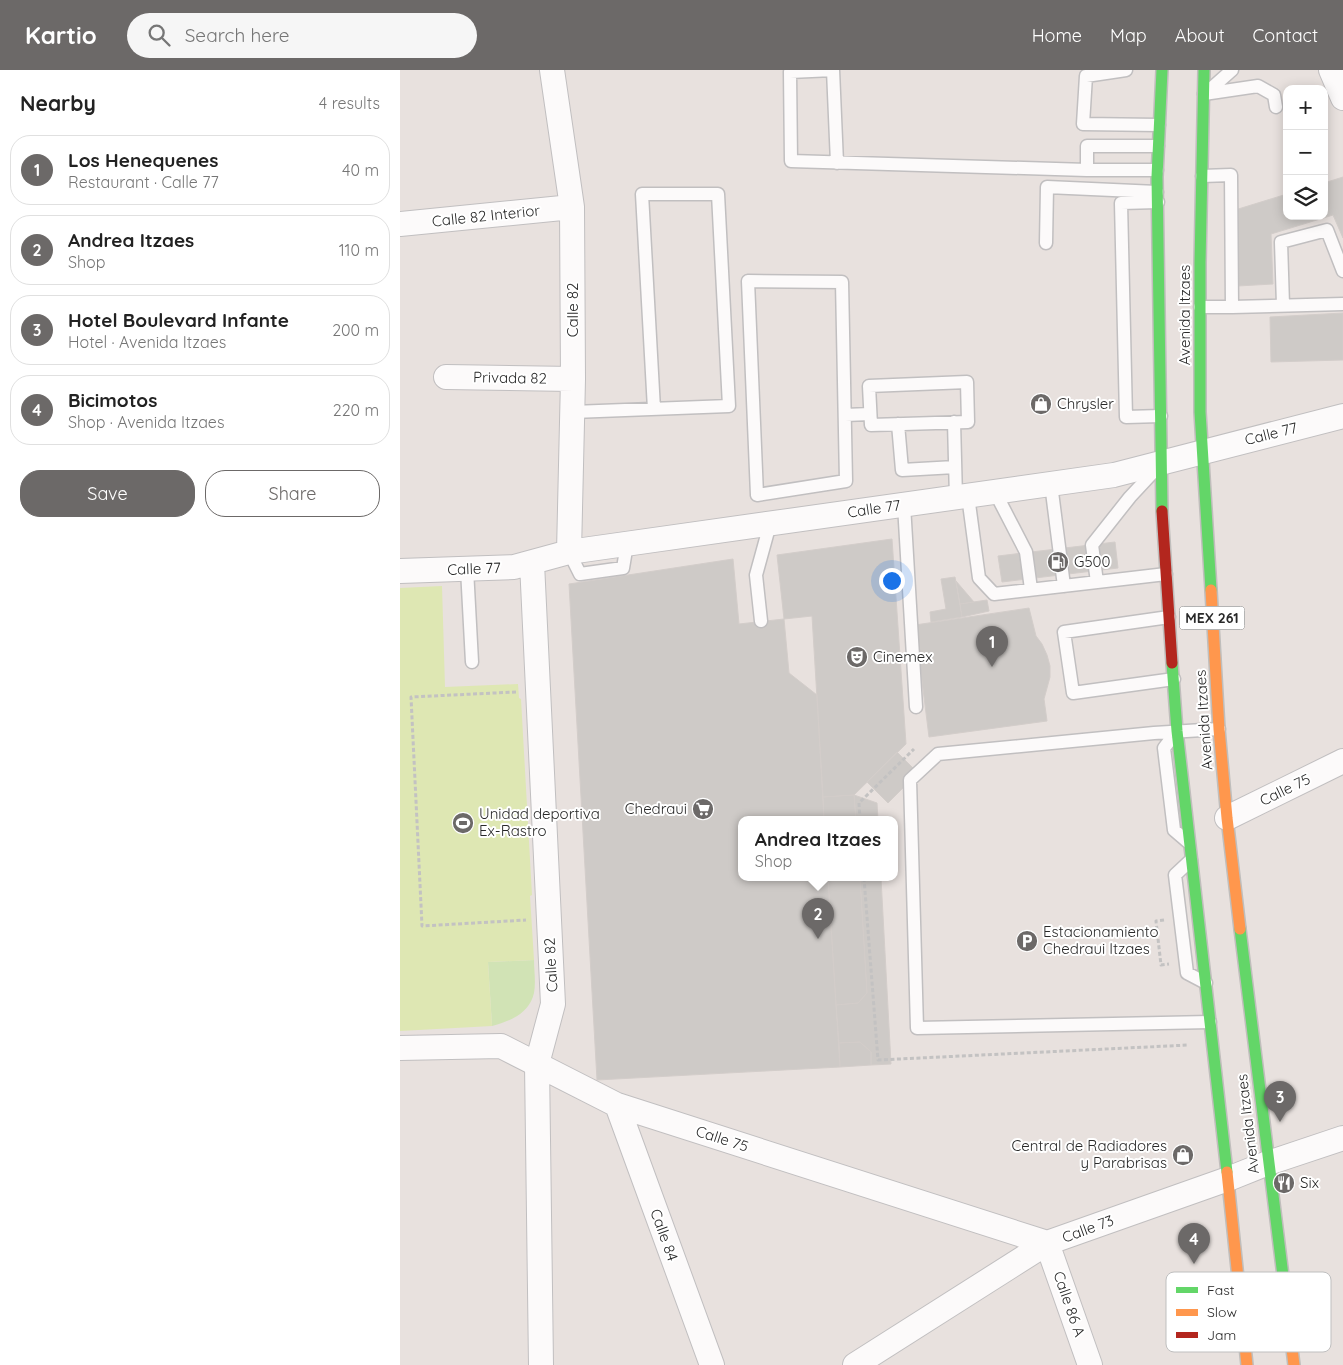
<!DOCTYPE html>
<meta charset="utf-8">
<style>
body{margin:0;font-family:Quicksand,sans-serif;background:#f6f6f6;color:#222}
.controls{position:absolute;right:15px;top:15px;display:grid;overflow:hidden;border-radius:10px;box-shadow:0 2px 12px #0003}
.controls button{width:45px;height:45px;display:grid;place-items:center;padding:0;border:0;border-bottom:1px solid #e0e0e0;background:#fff;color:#222;font:25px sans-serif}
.you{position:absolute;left:491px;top:510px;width:18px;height:18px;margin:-12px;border:4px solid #fff;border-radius:50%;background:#1a73e8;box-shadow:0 0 0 8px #1a73e833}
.badge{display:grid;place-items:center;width:32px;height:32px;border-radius:50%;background:#6c6968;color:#fff;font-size:16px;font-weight:700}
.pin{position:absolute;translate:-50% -41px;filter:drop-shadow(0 1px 2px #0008)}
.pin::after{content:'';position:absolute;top:26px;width:18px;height:15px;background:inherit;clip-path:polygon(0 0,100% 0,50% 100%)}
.popup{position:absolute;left:338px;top:746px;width:160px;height:65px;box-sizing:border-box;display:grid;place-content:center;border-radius:10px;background:#fff;filter:drop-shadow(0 1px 4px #0005);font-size:16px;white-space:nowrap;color:#767676}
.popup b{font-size:19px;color:#222}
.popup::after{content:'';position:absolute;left:50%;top:100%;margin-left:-10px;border:10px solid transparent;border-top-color:#fff}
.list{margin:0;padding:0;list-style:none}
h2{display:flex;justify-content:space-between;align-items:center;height:65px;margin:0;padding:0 20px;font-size:21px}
h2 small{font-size:16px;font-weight:400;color:#767676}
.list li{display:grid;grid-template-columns:32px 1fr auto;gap:15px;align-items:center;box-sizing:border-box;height:70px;margin:0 10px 10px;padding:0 10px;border:1px solid #e0e0e0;border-radius:20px}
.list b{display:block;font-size:19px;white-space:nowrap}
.list p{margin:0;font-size:16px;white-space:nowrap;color:#767676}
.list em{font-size:16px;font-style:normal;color:#767676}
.actions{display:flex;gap:10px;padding:15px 20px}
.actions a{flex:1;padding:11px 0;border:1px solid #6c6968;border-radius:20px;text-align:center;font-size:18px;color:#6c6968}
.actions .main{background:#6c6968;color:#fff}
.icon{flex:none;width:28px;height:28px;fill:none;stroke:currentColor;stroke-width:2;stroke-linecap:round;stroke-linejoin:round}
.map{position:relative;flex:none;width:943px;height:1295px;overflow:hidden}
header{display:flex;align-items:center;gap:30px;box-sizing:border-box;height:70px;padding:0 25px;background:#6c6968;color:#fff}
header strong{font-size:24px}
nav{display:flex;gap:28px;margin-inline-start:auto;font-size:18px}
.search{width:350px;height:45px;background:#f6f6f6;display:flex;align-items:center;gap:12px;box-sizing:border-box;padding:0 18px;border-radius:28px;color:#767676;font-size:19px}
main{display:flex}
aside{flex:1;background:#fff}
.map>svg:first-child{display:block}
.park{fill:#d1e3b5}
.pitch{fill:#dee7b3}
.building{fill:#cecac7;stroke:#d3cdca}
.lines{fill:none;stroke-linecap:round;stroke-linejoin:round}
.lane-casing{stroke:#c1bfc0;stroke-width:15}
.street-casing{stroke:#c1bfc0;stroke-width:26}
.fast-casing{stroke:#c0bebc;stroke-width:14}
.slow-casing{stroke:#c0bebc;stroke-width:14}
.jam-casing{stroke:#c0bebc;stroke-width:14}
.path{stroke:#c3c2c2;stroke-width:3;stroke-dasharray:4 2.5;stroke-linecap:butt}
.lane{stroke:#fcfafa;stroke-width:12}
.street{stroke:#fcfafa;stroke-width:24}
.fast{stroke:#63d668;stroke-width:11}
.slow{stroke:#ff974d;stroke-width:11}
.jam{stroke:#b3261e;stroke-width:11}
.labels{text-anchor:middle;stroke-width:4;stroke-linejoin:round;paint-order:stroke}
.shield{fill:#fff;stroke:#696969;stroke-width:1}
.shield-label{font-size:14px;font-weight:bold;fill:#292929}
.street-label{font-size:15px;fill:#292929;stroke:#fff}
.poi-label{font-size:15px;fill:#292929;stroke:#fff;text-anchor:start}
.key{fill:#fff;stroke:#bfbfbf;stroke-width:1}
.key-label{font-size:14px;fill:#292929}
</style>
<header>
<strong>Kartio</strong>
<div class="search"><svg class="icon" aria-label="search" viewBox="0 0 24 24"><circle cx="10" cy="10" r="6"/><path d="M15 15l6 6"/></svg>Search here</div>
<nav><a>Home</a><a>Map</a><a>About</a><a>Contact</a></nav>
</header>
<main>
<aside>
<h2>Nearby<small>4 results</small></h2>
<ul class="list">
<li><span class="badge">1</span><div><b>Los Henequenes</b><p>Restaurant · Calle 77</p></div><em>40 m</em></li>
<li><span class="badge">2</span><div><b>Andrea Itzaes</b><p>Shop</p></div><em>110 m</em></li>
<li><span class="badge">3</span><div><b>Hotel Boulevard Infante</b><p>Hotel · Avenida Itzaes</p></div><em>200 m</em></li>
<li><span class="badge">4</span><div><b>Bicimotos</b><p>Shop · Avenida Itzaes</p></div><em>220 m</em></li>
</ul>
<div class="actions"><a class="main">Save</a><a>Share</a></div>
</aside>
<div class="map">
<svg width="943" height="1295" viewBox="0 0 943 1295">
<rect width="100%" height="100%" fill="#e8e1de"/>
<path class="park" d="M134,890C134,900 136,912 134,923C129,944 110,951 92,956L88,892Z"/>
<path class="pitch" d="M42,516L45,617L118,614L119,628L121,629L132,825L130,826L134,890L88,892L92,956L0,961V518Z"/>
<path class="building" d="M943,107V168L933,145L871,164L873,214L838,216L835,140L887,124V146H924V113Z
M943,243V290L871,292L870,247Z
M492,469L506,674L454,725L423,727L412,546L384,549L377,485Z
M715,472L718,498L602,512L598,486Z
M333,489L339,554L384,549L389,603L417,625L424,750H342V808H428L440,997L197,1010L169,514Z
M555,507L562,547L531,552L530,542L546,539L541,509Z
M556,511L574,532L560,534Z
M587,530L589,541L562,547L560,534Z
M629,538L636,566L642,574L647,585L650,596V607L644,629L647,651L529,667L515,555Z
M497,682L518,703L488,733L467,712Z
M454,725L456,750H424L423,727Z
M454,725L477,733L478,750H456Z
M428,808H460L467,923L458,933L436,935Z
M460,808H481L491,994L471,995V982L460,972L439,973L436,935L458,933L467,923Z
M460,972L471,982V995L440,997L439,973Z"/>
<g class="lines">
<g class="lane-casing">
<path id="lane" d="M726,0L686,6L683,54L759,55
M806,23L832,0
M804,24L858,16L874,25L876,37
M437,93L433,0L390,2L391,91L687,100
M757,100H687V76H758
M758,132L721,133L726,347L761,346
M646,173L647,117L757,122
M348,211L442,212L446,411L357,425Z
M883,235L881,172L927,160L943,201
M800,237H832L831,105L802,106
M832,237L943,234
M567,312L568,352L471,355L469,316Z
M173,342L329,336L318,124H242L254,339
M445,345L470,344
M554,352L556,428
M498,354L502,400L555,397
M651,414L664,516
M595,422L626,482L631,519
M568,426L579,508L594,524L766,504
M504,435L516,637
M169,482L180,504L223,498L227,474
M67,499L72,592
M697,512L692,475L730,427L758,397
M769,547L664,562L673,623L774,609
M361,551L356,505L370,454
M774,665L764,678L774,760L788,772
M791,790L775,805L787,903L806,913
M810,952L517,958L510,710L538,684L754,663L819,659"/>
</g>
<g class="street-casing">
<path id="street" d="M152,0L172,137L173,309L169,482
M931,0L943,28
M0,154L172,137
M46,307L173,309
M132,493L153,934L137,994L141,1295
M0,501L114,497L169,482L714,405L943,346
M827,748L943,691
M0,978L101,976L217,1035L647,1173
M217,1035L312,1295
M647,1173L690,1295
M455,1295L647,1173L828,1109L868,1093L943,1068"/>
</g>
<g class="fast-casing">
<path id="fast" d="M804,0L800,193V342L811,520
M762,441L757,107L762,0
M772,593L777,661L827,1102
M840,859L884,1214"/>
</g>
<g class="slow-casing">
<path id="slow" d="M811,520L819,659L827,748L840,859
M827,1102L847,1295
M884,1214L894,1295"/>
</g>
<g class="jam-casing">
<path id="jam" d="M762,441L772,593"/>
</g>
<path class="path" d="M116,622L11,627L22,856L126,850
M460,750L459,733L514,679
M464,808L478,990L789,975
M764,850L756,851L761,895L769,894"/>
<use href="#lane" class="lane"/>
<use href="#street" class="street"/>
<use href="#fast" class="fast"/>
<use href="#slow" class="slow"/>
<use href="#jam" class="jam"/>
</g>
<defs>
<g id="shop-disc" transform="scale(1.125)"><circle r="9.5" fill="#6c6968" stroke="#fff"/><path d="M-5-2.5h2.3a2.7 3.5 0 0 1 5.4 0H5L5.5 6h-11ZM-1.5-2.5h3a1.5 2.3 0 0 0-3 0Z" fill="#fff"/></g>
<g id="fuel-disc" transform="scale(1.125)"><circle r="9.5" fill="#6c6968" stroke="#fff"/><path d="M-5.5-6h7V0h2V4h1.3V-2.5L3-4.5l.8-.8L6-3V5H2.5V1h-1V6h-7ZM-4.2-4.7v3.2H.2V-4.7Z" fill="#fff"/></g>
<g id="theatre-disc" transform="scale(1.125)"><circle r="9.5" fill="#6c6968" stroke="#fff"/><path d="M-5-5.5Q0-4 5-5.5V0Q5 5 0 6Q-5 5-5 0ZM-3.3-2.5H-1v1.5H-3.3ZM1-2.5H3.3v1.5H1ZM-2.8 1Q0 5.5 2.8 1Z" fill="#fff"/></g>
<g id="supermarket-disc" transform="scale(1.125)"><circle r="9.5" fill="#6c6968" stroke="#fff"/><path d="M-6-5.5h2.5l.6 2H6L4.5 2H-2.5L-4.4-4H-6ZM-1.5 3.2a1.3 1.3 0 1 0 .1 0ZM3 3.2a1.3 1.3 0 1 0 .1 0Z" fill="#fff"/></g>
<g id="stadium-disc" transform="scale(1.125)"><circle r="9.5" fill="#6c6968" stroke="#fff"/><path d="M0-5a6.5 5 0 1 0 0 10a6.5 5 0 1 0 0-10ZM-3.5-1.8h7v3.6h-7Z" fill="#fff"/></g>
<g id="parking-disc" transform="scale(1.125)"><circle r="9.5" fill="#6c6968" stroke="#fff"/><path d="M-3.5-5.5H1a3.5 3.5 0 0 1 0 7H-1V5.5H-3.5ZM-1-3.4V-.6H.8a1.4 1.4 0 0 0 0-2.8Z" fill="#fff"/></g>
<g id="restaurant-disc" transform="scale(1.125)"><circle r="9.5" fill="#6c6968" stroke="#fff"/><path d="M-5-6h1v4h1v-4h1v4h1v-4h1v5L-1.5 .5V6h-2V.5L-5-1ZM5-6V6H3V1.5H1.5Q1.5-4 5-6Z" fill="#fff"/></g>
</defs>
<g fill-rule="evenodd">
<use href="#shop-disc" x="641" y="334"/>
<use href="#fuel-disc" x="658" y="492"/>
<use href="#theatre-disc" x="457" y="587"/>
<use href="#supermarket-disc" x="303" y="739"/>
<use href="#stadium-disc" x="63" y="753"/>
<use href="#parking-disc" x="627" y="871"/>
<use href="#shop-disc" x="783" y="1085"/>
<use href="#restaurant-disc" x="884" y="1113"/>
</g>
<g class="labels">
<rect class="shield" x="779.5" y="536.5" width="65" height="23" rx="4"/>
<g class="shield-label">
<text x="812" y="553">MEX 261</text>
</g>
<g class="street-label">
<text transform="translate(86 146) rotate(-6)" y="5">Calle 82 Interior</text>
<text transform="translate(173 240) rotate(-90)" y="5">Calle 82</text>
<text transform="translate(785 245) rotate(-90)" y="5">Avenida Itzaes</text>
<text transform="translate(110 308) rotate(1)" y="5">Privada 82</text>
<text transform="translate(871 364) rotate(-14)" y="5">Calle 77</text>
<text transform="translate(474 439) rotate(-8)" y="5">Calle 77</text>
<text transform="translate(74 499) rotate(-2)" y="5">Calle 77</text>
<text transform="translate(804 650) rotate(-94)" y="5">Avenida Itzaes</text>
<text transform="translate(885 720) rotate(-26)" y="5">Calle 75</text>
<text transform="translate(151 895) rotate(-93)" y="5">Calle 82</text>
<text transform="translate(848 1054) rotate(-97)" y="5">Avenida Itzaes</text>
<text transform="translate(322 1069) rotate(18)" y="5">Calle 75</text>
<text transform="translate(688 1159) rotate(-20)" y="5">Calle 73</text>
<text transform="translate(264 1165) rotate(70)" y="5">Calle 84</text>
<text transform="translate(669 1234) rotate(71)" y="5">Calle 86 A</text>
</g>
<g class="poi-label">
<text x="657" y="339">Chrysler</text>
<text x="674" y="497">G500</text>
<text x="473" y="592">Cinemex</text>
<text x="287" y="744" text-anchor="end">Chedraui</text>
<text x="79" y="749">Unidad deportiva<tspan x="79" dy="17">Ex-Rastro</tspan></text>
<text x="643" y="867">Estacionamiento<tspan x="643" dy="17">Chedraui Itzaes</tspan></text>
<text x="767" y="1081" text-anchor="end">Central de Radiadores<tspan x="767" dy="17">y Parabrisas</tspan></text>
<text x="900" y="1118">Six</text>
</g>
</g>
<rect x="766" y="1202" width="165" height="80" rx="8" class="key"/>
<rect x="776" y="1217" width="22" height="6" fill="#63d668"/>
<rect x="776" y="1239" width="22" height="7" fill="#ff974d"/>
<rect x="776" y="1262" width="22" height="6" fill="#b3261e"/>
<g class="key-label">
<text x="807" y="1225">Fast</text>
<text x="807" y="1247">Slow</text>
<text x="807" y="1270">Jam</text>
</g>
</svg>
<div class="controls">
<button>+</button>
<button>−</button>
<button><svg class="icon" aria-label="layers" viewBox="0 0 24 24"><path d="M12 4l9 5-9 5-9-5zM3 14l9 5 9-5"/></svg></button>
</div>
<div class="you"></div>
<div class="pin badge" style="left:592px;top:597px">1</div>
<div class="pin badge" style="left:418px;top:869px">2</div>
<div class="popup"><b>Andrea Itzaes</b>Shop</div>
<div class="pin badge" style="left:880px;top:1052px">3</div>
<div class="pin badge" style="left:794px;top:1194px">4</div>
</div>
</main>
